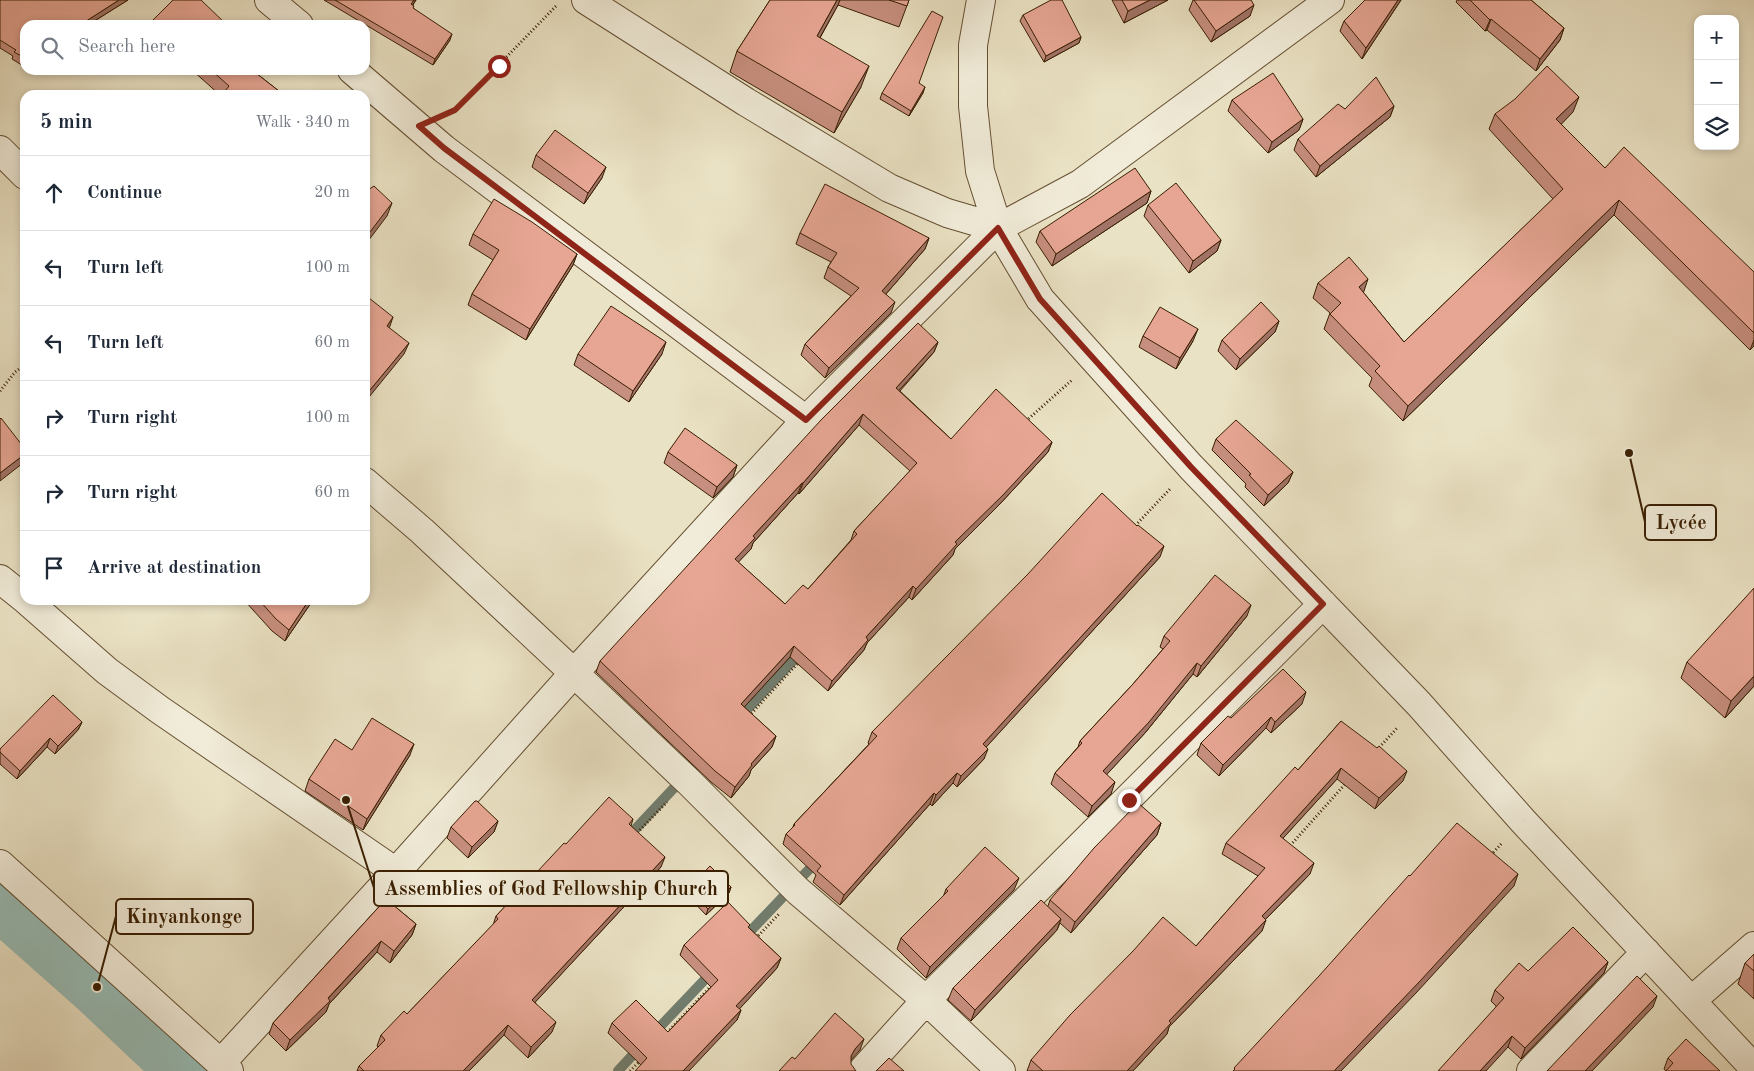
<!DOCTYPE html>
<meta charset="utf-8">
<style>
body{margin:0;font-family:"Old Standard TT",serif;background:#f2f2f3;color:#1f2937}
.controls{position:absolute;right:15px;top:15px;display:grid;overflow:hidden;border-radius:10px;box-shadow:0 2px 8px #0003}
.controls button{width:45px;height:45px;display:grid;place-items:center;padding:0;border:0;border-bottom:1px solid #e0e1e3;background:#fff;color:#1f2937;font:25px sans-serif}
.stop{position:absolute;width:15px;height:15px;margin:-11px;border:4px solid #8f2418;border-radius:50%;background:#fff}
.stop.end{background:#8f2418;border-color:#fff;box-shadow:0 1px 5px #0008}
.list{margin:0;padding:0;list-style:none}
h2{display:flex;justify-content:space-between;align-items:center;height:65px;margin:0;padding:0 20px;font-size:21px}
h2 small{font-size:16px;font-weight:400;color:#747a83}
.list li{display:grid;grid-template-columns:32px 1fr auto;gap:15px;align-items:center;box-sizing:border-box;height:75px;padding:0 20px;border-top:1px solid #e0e1e3}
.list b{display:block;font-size:19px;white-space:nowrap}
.list em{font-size:16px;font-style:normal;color:#747a83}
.icon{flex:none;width:28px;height:28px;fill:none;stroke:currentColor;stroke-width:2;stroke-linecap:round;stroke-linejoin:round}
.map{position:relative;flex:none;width:1754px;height:1071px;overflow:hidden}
.search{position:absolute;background:#fff;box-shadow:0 2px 8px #0003;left:20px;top:20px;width:350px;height:55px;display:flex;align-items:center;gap:12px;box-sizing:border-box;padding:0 18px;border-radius:15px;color:#747a83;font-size:19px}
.panel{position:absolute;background:#fff;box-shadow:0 2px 8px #0003;left:20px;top:90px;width:350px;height:515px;border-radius:15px}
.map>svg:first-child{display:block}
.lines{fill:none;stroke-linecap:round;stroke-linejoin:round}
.stream{stroke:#727d6e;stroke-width:10}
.river{stroke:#98bdb6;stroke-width:58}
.minor-casing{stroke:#654f32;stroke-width:30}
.path{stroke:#391e01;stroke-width:3;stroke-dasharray:1 2.5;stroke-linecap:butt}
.minor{stroke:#f1ecd9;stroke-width:28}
.wall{fill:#c78f7f;stroke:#391e01;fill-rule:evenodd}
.shaded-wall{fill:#a27468;stroke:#391e01}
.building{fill:#e7a694;stroke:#391e01;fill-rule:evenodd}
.route{stroke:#8f2418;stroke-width:6}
.leader{fill:none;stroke:#391e01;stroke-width:2}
.callout-dot{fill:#391e01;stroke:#f1ecd9;stroke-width:2}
.callout{fill:#f1ecd9;stroke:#391e01;stroke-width:2}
.callout-label{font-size:20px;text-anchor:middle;font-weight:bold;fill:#391e01}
</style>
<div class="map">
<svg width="1754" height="1071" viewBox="0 0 1754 1071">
<rect width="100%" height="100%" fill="#eae2c4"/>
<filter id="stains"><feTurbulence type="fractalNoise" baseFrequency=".004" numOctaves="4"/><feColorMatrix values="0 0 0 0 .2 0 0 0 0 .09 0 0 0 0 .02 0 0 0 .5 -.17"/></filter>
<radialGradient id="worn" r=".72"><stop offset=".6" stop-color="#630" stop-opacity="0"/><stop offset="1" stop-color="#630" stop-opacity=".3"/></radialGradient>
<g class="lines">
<path class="stream" d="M738,719L802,651
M626,839L703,757
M742,940L818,860
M653,1034L713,971
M618,1071L641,1046"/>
<path class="river" d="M0,901L97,987L186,1071"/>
<g class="minor-casing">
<path id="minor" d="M269,0L299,25
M981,0L973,45V106L980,171L998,228L1040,299L1191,467L1419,704L1523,821L1754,1068
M352,70L444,149L806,420
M0,150L25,175
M998,228L1080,184L1330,0
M365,482L422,531L574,673L689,782L798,891L926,1000L1001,1071
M0,579L25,599
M26,600L107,671L160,710L396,872
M0,864L229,1071
M1691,1001L1754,946
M221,1063L396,872L574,673L806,420L998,228L947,213L889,188L746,102L586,0
M862,1071L926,1000L1323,604
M1531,1071L1646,952"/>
</g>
<path class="path" d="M449,113L455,110L556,6
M0,391L15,372L25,365
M1026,421L1072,380
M1133,528L1170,489
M749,716L799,662
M1377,750L1398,727
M635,835L667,802
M1288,848L1347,782
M1491,855L1502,843
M756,938L779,914
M665,1035L712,985
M630,1071L640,1061"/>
<use href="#minor" class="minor"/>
</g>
<path class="wall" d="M0,0H128L88,25H25V67L12,59L13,56L0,48Z
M324,0H416L413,5V8L450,40L433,65Z
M770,0H909L899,27L838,5L820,38L861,87L834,133L730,72L737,51Z
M1112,0H1168L1124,23Z
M1193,0H1251L1250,16L1211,42L1189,10Z
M1401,0L1362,59L1340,31L1344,21Z
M1457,0H1531L1564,28L1560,40L1536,71L1487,30L1485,31L1456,2Z
M1023,15L1081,37L1079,43L1044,62L1020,21Z
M30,70H36L35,73Z
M192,70H252L284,95H220Z
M919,83L923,93L909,116L880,99L882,93Z
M1232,100L1303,119L1299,130L1268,153L1228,111Z
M1394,106L1390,117L1316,177L1294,150L1298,139Z
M1573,112L1561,124L1605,168L1754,272V346L1750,350L1614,215L1403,421L1369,386L1372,378L1324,329L1330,313L1313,298L1318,283L1363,292L1404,342L1553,199L1489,129L1495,114Z
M536,155L602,178L584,204L532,167Z
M1151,191L1147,203L1052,266L1036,242L1040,231Z
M1148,205L1221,240L1217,251L1189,273L1144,216Z
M800,233L929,238L925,249L886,294L891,313L825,378L801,355L805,344L851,296L824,278L828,267L831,262L796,244Z
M473,234L577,254L573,265L526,340L468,305L472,294L493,260L469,245Z
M1279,321L1275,332L1236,370L1218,351L1222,340Z
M1143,336L1193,341L1176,369L1139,347Z
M938,342L934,352L900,391L951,439L1052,442L1048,452L999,505L955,549L953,555L912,600L909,597L867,643L864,650L828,691L790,657L744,707L776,736L772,747L751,770L749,776L731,798L711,782L596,672L600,661ZM859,425L910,471L854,531L851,540L808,589L785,604L738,562L751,549L753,543L798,493L799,494Z
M578,354H662L629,402L574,365Z
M1216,439L1293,472L1288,483L1264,506L1245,487L1246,484L1212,450Z
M668,452L737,465L733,477L713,498L664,463Z
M1160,557L986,747L984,759L957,787L953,783L932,806L930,804L840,905L813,882L816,875L783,844L786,834L793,827L794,824L869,744L868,743L872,732Z
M244,600H313L285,641L272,631Z
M1247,616L1197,677L1193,674L1145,733L1106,775L1111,794L1088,817L1051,784L1055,773L1078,747L1080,741L1133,684L1163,649L1160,647L1164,636Z
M1687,662L1754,686L1725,718L1681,678Z
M1302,704L1271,733L1266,728L1219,776L1197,755L1201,743L1231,718Z
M1341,721L1403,781L1375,809L1337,779L1283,838L1310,874L1265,920L1262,931L1169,1027L1167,1034L1133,1071H1027L1031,1060L1196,946L1258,876L1222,854L1226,843L1298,770Z
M82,722L78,730L55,754L47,747L17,779L0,764V749Z
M352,750L410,755L363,830L305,791L309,779Z
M633,819L631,826L661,867L535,1002L552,1032L528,1058L504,1035L469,1071H357L359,1066L378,1047L377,1046L381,1035L407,1014L493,925L496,916L566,844Z
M498,821L494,832L468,858L447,838L451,827Z
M1161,823L1157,835L1071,933L1060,923L1057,930L971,1021L948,1000L953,988L1048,906L1050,900Z
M731,887L729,893L706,915L686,894L688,889Z
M946,889L1014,890L926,978L897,949L901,938L943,897Z
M386,899L416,924L412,935L390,963L377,952L329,1004L326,1012L286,1051L269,1034L273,1023Z
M749,928L781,958L777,968L739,1009L741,1010L737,1020L641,1065L608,1033L612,1023L668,1032L711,987L680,955L684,945Z
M1754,954V999L1738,984L1745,963Z
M1608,962L1604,973L1521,1059L1508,1047L1496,1006L1491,1001L1495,990L1528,971Z
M1668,1058L1720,1071H1666L1664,1069Z"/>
<path class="shaded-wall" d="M119,0H128L88,25H80Z
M414,0H416L409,10L411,4Z
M837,0H840L838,5L809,57L817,36Z
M1150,0H1168L1124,23L1128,11Z
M1398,0H1401L1362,59L1366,48Z
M1254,5L1250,16L1211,42L1216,31Z
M1491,19L1487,30L1485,31L1490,20Z
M1564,28L1560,40L1536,71L1540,59Z
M452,34L450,40L433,65L435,59Z
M1081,37L1079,43L1044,62L1046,56Z
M869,66L861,87L834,133L842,112Z
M925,87L923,93L909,116L911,111Z
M1579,97L1573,112L1551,135L1556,119Z
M1394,106L1390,117L1316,177L1320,166Z
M1303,119L1299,130L1268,153L1272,142Z
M606,167L602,178L584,204L588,193Z
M1151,191L1147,203L1052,266L1056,254Z
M1619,200L1614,215L1403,421L1408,406Z
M392,203L387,216L365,245V233Z
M929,238L925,249L879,302L882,291Z
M1221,240L1217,251L1189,273L1193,261Z
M577,254L573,265L526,340L530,329Z
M1368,279L1363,294L1359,287Z
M895,302L891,313L825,378L829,368Z
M393,317L389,329L387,326Z
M1279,321L1275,332L1236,370L1240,359Z
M1198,329L1193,341L1176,369L1180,358Z
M1754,340V346L1750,350Z
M666,342L662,354L629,402L633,391Z
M938,342L934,352L892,398L896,388Z
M409,343L404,354L365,402V396Z
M863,414L859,425L799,494L803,483Z
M1052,442L1048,452L999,505L955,549L953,555L912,600L916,589L955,542Z
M25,454V458L23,463L0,481V473Z
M737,465L733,477L713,498L717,487Z
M1293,472L1288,483L1264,506L1268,495Z
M802,483L798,493L753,543L751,549L731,570L735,559L753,536Z
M1164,546L1160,557L979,755L983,744Z
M913,586L909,597L867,643L864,650L828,691L832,681L866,637Z
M309,600H313L285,641L289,630Z
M1251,605L1247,616L1197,677L1201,666Z
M794,646L790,657L737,715L741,704Z
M1197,663L1193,674L1145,733L1099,783L1103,771Z
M1754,676V686L1725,718L1731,701Z
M1306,692L1302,704L1271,733L1275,722Z
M1271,717L1266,728L1219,776L1223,765Z
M82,722L78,730L55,754L58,746Z
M776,736L772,747L751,770L749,776L731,798L735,787L751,764Z
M50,738L47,747L17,779L20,771Z
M414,744L410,755L363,830L367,819Z
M988,749L984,759L957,787L961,776Z
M1341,768L1337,779L1276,846L1280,836Z
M1407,771L1403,781L1375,809L1379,798Z
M957,773L953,783L932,806L936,795Z
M1115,782L1111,794L1088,817L1092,806Z
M934,793L930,804L840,905L844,895Z
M498,821L494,832L468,858L472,847Z
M1161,823L1157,835L1071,933L1075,922Z
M665,857L661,867L528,1010L532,1000Z
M1314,863L1310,874L1258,927L1262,916Z
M1518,874L1514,886L1417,992L1341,1071H1334Z
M1019,878L1014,890L926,978L930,967Z
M731,887L729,893L706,915L708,909Z
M1061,919L1057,930L971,1021L975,1010Z
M1266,920L1262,931L1169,1027L1167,1034L1133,1071H1127L1169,1021Z
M416,924L412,935L390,963L394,951Z
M381,941L377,952L329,1004L326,1012L286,1051L290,1040Z
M781,958L777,968L733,1016L736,1006Z
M1608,962L1604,973L1521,1059L1525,1048Z
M1657,996L1653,1007L1592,1071H1585Z
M741,1010L737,1020L689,1071H683Z
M556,1022L552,1032L528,1058L531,1047Z
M508,1025L504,1035L469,1071H463Z
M1512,1036L1508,1047L1486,1071H1480Z
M864,1039L860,1050L850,1061L851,1056L855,1049Z"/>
<path class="building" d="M0,0H119L80,25H25V58L14,52L16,50L0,40Z
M173,0H201L227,25H148Z
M335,0H414L411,4L414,6L413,8L452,34L435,59Z
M770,0H837L817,36L869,66L842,112L737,51Z
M889,0H909L907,6Z
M1051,0H1062L1081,37L1046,56L1023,15Z
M1122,0H1150L1128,11Z
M1194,0H1251L1254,5L1216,31Z
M1365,0H1398L1366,48L1344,21Z
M1470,0H1531L1564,28L1540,59L1491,19L1490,20Z
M932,11L943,17L919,83L925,87L911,111L882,93Z
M1547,66L1579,97L1556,119L1605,168L1624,147L1754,272V333L1619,200L1408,406L1375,371L1380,366L1330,314L1341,303L1318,283L1349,257L1368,279L1359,287L1404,342L1563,189L1495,114L1515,99Z
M211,70H252L284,95H222L229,86Z
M1273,73L1303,119L1272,142L1232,100Z
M1376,77L1394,106L1320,166L1298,139L1338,104L1345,109Z
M555,130L606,167L588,193L536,155Z
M1135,168L1151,191L1056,254L1040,231Z
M1176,183L1221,240L1193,261L1148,205Z
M825,184L929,238L882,291L895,302L829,368L805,344L859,288L828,267L837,253L800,233Z
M374,186L392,203L370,232L365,233V192Z
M494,199L532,222L577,254L530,329L472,294L499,250L473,234Z
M369,298L393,317L387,326L409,343L365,396V303Z
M1261,302L1279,321L1240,359L1222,340Z
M611,306L666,342L633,391L578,354Z
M1160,307L1198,329L1180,358L1143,336Z
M918,323L938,342L896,388L951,439L996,389L1052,442L1003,495L955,542L957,544L916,589L913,586L866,637L868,640L832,681L794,646L741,704L776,736L751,764L752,765L735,787L715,771L600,661L821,420ZM863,414L917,463L854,531L857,534L808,589L803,585L785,604L735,559L755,538L753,536L802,483H803Z
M1,418L25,449V454L0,473V419Z
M1236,420L1293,472L1268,495L1249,475L1251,474L1216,439Z
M685,428L737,465L717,487L668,452Z
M1102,493L1137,526L1138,525L1164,546L983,744L988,749L961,776L957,773L936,795L934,793L844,895L817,871L821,866L786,834L795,825L794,824L877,736L872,732L1028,574Z
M1215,575L1251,605L1201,666L1197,663L1149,722L1103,771L1115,782L1092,806L1055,773L1082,743L1080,741L1133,684L1170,641L1164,636Z
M1754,588V676L1731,701L1687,662Z
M259,600H309L289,630L276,619Z
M1283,669L1306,692L1275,722L1271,717L1223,765L1201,743L1228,716L1231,718Z
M53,695L82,722L58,746L50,738L20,771L0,752V749Z
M372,718L414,744L367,819L309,779L335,739L352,750Z
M1341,721L1377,748L1379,746L1407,771L1379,798L1341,768L1280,836L1314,863L1262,916L1266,920L1169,1021L1171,1023L1127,1071H1043L1031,1060L1070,1015L1134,950L1163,917L1196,946L1265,868L1226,843L1295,767L1298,770Z
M609,797L633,819L629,824L665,857L532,1000L556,1022L531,1047L508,1025L463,1071H364L359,1066L385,1040L381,1035L404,1011L407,1014L498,919L496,916L564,843L566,844Z
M475,801H477L498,821L472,847L451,827Z
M1138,803L1161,823L1075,922L1050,900L1094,848Z
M1457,823L1518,874L1421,980L1334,1071H1233L1235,1069L1234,1068L1319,976L1409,875L1410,876Z
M985,847L1019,878L930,967L901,938L948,891L946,889Z
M710,866L731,887L708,909L688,889Z
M386,899L416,924L394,951L381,941L328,998L330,1001L290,1040L273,1023Z
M1041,900L1061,919L975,1010L953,988Z
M728,902L750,925L748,927L781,958L736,1006L741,1010L683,1071H635L647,1058L612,1023L636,1000L668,1032L718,980L684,945Z
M1573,927L1608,962L1525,1048L1512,1036L1480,1071H1438L1504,998L1495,990L1519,963L1528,971Z
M1754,954V971L1745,963Z
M1637,976L1657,996L1585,1071H1547Z
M835,1013L864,1039L855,1049L851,1056V1064L856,1071H779L792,1057L795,1059Z
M1686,1039L1720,1071H1666L1673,1063L1668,1058Z
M889,1058L904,1071H876Z"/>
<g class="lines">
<path class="route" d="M499,66L455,110L419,126L444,148L806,420L998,228L1040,299L1191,467L1323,604L1129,800"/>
</g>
<path class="leader" d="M1629 453L1645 522M346 800L374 888M97 987L116 916"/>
<g class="callout-dot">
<circle cx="1629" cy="453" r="5"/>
<circle cx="346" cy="800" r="5"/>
<circle cx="97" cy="987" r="5"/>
</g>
<g class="callout">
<rect x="1645" y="505" width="71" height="35" rx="5"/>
<rect x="374" y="871" width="354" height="35" rx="5"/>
<rect x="116" y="899" width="137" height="35" rx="5"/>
</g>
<g class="callout-label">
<text x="1681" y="529">Lycée</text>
<text x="551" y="895">Assemblies of God Fellowship Church</text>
<text x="184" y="923">Kinyankonge</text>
</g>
<rect width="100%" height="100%" filter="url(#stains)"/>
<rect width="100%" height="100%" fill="url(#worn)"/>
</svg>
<div class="controls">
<button>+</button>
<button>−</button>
<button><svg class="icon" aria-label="layers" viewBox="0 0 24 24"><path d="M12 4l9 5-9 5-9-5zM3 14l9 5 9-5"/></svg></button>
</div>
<div class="stop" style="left:499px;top:66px"></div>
<div class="stop end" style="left:1129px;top:800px"></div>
<div class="search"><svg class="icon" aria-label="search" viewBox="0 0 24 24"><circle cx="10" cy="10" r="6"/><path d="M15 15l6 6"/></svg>Search here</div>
<section class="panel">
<h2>5 min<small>Walk · 340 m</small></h2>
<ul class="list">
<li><svg class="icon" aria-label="ahead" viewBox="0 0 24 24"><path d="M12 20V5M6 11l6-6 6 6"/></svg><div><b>Continue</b></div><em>20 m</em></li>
<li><svg class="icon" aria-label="left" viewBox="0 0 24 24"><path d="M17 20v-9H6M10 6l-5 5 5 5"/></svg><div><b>Turn left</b></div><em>100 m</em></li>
<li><svg class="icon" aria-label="left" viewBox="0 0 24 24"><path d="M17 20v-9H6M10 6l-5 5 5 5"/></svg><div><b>Turn left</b></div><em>60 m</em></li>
<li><svg class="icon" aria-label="right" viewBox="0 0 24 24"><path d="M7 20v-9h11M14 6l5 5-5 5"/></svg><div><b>Turn right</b></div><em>100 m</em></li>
<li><svg class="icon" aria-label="right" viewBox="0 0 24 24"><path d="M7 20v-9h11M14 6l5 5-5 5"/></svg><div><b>Turn right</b></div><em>60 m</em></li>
<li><svg class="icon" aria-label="arrive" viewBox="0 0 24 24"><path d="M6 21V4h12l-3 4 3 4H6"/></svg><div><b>Arrive at destination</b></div></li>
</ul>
</section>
</div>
